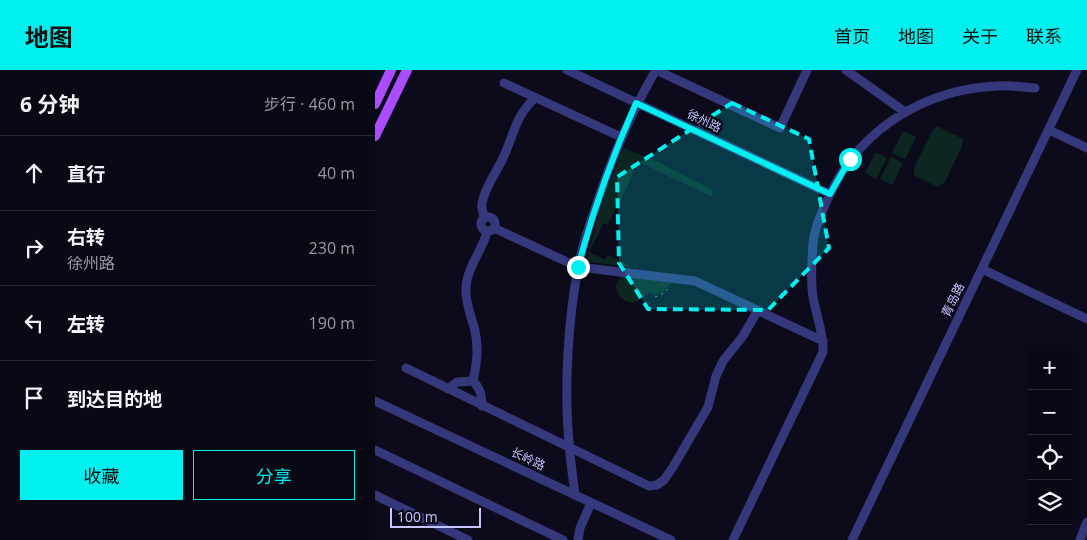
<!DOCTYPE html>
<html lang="zh">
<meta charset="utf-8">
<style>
body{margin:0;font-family:"Open Sans","Noto Sans SC",sans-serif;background:#171622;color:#f1f3f6}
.controls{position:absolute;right:15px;bottom:15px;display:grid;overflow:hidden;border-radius:0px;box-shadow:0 1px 4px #0004}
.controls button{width:45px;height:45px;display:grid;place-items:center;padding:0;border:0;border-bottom:1px solid #292934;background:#090815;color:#f1f3f6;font:25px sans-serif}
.scale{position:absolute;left:15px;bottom:12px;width:91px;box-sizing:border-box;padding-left:5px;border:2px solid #c6c5ff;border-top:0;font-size:14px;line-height:18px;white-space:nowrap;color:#c6c5ff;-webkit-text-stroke:4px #0c0b1c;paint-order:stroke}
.stop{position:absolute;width:15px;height:15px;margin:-11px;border:4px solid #00f0ef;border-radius:50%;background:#fff}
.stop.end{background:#00f0ef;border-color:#fff;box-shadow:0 1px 5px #0008}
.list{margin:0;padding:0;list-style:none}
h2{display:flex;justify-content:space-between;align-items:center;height:65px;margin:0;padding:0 20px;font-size:21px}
h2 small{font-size:16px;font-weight:400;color:#999aa0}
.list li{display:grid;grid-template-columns:32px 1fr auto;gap:15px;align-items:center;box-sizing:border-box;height:75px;padding:0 20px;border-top:1px solid #292934}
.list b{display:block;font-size:19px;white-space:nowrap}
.list p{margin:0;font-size:16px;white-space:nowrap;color:#999aa0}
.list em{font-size:16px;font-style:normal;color:#999aa0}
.actions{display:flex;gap:10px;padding:15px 20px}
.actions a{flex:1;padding:11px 0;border:1px solid #00f0ef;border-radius:0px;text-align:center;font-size:18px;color:#00f0ef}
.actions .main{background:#00f0ef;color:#111}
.icon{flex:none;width:28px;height:28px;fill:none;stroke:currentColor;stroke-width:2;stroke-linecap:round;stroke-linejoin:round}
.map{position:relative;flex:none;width:712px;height:470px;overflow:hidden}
header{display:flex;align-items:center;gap:30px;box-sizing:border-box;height:70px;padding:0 25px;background:#00f0ef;color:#111}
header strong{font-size:24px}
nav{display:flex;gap:28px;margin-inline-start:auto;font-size:18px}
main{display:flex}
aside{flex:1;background:#090815}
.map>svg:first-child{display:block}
.green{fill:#0e2622}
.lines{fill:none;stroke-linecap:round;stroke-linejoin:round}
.path{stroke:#2aae98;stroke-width:1;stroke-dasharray:2.5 4;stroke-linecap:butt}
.minor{stroke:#35397c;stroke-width:9}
.major{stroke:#aa4cff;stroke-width:10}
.route{stroke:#00f0ef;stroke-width:6}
.marked{fill:#00f0ef;fill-opacity:0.2;stroke:#00f0ef;stroke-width:4;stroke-dasharray:10 6;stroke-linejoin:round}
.labels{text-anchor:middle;stroke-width:5;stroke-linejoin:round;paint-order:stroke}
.street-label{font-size:12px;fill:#c6c5ff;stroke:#0c0b1c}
</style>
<header>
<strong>地图</strong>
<nav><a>首页</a><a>地图</a><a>关于</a><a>联系</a></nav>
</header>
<main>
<aside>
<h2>6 分钟<small>步行 · 460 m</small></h2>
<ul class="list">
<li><svg class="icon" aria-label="ahead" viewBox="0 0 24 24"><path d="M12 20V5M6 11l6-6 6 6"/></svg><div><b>直行</b></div><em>40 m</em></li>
<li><svg class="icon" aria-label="right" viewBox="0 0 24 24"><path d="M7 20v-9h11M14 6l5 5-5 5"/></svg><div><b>右转</b><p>徐州路</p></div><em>230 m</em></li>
<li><svg class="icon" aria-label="left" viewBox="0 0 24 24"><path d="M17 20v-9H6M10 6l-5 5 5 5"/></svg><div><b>左转</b></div><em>190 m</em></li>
<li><svg class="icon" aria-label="arrive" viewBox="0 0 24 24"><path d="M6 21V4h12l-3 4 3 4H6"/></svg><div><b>到达目的地</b></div></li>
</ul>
<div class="actions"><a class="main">收藏</a><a>分享</a></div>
</aside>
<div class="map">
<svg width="712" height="470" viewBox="0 0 712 470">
<rect width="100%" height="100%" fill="#0c0b1c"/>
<path class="green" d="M562,56L588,69L587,76L570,112L563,117L539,105V98L557,61Z
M528,61L541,67L530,89L517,83Z
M248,78L277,89L336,119L338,123L337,127L260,90C260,107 241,138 232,155L229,153L215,180L216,183L230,190L233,185L258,197L214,192L212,189L229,125Z
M501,82L512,88L501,109L490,103Z
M516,87L528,93L517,115L505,109Z
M246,206L296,213L289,222L280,225L275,223C270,225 269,228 265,230C253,237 241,227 241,215Z"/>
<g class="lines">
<path class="path" d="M280,227L289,223L296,216"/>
<path class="minor" d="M192,0L455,124
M281,0L405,58L432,0
M471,0L530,42
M129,13L246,67
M674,60L712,78
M106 154a7 7 0 1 1 14 0a7 7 0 1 1-14 0Z
M110,148C108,143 106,139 107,133C110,117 121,103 128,88C139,65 140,46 160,28
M119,158L203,197L320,211L448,271
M607,199L712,249
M31,298L274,416L282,415L289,410L298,397L333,337L341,306L348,291L368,266L383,240
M98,311C102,294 104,278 100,261C97,248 90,233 91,219C91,199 107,181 112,162
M73,319L82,312L98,311C105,318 107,325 107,336
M0,331L296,470
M0,380L188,470
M0,425L93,470
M200,425C198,407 195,390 194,372C189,318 193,251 203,198C207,178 213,158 220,139C236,89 254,46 281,0
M203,470L205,458L216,433
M358,470L448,282C449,264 441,245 438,227C435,209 437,191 438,173C440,155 449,136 457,120C488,57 552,19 622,16C635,15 648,17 660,18
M477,470L702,0
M705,470L712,452"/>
<path class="major" d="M0,34L16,0
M0,66L32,0"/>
</g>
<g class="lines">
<path class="route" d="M203,197C218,140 237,87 261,33L455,124L475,89"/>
</g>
<path class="marked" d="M357,33L434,69L454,178L393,240L273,239L244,193L242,107Z"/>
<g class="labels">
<g class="street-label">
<text transform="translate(329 51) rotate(25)" y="4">徐州路</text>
<text transform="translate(578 230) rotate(-64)" y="4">青岛路</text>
<text transform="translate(153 389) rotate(25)" y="4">长岭路</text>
</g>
</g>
</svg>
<div class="controls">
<button>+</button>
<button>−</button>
<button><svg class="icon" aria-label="locate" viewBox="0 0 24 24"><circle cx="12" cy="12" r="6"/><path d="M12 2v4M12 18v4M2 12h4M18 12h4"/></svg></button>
<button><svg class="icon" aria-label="layers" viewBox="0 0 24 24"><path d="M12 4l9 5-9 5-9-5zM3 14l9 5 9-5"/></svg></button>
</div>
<div class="scale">100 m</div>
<div class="stop" style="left:475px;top:89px"></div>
<div class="stop end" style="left:203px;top:197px"></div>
</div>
</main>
